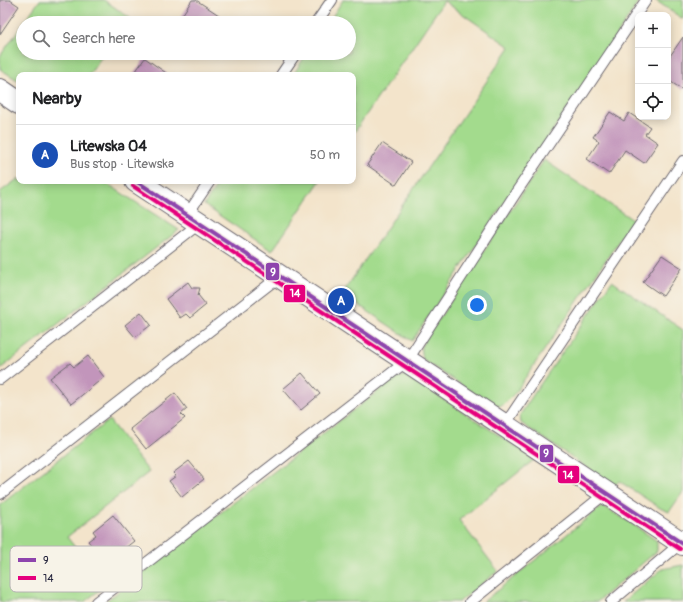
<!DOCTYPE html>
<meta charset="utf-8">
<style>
body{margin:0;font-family:Pangolin,sans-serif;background:#f6f6f6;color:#202124}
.controls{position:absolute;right:12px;top:12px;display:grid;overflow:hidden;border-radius:8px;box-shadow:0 2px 10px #0003}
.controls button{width:36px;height:36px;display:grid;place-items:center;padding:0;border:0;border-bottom:1px solid #e0e0e0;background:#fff;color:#202124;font:20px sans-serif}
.you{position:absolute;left:477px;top:305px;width:14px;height:14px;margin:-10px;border:3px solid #fff;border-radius:50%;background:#1a73e8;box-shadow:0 0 0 6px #1a73e833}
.badge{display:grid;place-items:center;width:26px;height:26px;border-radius:50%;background:#d93025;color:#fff;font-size:13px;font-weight:700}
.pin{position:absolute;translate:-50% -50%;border:2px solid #fff;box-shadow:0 1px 4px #0006}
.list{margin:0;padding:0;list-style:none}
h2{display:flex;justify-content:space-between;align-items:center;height:52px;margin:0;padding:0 16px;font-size:17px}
h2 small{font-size:13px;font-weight:400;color:#757577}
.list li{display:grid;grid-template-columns:26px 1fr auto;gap:12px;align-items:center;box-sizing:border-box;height:60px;padding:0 16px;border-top:1px solid #e0e0e0}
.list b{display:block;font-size:15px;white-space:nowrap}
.list p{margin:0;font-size:13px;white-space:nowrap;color:#757577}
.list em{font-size:13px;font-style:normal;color:#757577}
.icon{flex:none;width:22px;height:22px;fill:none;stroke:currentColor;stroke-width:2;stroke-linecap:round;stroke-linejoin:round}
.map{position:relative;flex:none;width:683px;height:602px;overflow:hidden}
.search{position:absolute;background:#fff;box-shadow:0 2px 10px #0003;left:16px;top:16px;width:340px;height:44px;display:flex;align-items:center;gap:10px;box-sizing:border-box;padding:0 14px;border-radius:22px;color:#757577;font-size:15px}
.panel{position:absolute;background:#fff;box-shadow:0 2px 10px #0003;left:16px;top:72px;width:340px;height:112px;border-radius:8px}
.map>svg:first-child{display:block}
.grass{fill:#a3db8d;stroke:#627e64}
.building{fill:#c295bb}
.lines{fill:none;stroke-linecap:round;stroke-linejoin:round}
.lane-casing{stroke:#6b666d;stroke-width:12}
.secondary-casing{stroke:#6b666d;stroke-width:24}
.lane{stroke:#fff;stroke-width:10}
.secondary{stroke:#fff;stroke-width:22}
.bus-1-casing{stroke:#f7f3e8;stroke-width:7}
.bus-2-casing{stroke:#f7f3e8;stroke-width:7}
.bus-1{stroke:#8e44ad;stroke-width:4}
.bus-2{stroke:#e5007d;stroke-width:4}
.key{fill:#f7f3e8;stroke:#b7b4b4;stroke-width:1}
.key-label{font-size:11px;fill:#22223b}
.line-badge{stroke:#f7f3e8;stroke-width:1.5}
.badge-label{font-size:11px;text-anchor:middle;font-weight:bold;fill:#fff}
</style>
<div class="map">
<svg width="683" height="602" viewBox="0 0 683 602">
<rect width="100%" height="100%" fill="#f7f3e8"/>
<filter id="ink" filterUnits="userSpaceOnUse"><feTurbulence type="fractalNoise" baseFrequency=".025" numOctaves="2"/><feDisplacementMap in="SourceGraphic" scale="8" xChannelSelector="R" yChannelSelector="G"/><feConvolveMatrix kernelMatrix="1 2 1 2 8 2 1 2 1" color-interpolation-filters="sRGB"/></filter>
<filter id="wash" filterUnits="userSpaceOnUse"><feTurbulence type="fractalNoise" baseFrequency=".012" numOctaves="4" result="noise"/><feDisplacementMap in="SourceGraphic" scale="16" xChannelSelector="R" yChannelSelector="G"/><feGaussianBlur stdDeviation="0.9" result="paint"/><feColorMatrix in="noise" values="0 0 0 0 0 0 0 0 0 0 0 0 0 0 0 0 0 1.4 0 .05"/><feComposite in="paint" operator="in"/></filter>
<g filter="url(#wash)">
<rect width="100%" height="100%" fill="#f3e4cb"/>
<path class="grass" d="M40,0H104L130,18L126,23H23Z
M343,0H640L412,341L342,294L510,47L444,1L353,134V75H293L307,53H349V23H328Z
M655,0H683V19Z
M23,24V53H104L89,75H19V81L0,69V56Z
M544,160L633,220L515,393L503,405L495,407L423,360L421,346Z
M19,178V181H103L179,230L0,369V192Z
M220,181H320L272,251L204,205Z
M612,281L683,330V492L669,512L660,508L619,481L614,486L521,423L520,415L537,389Z
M407,375L535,459L459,520L498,571L459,602H105L395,378Z
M109,420L149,472L67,537L105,586L84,602H0V505Z
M602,506L625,519L657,541V551L597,602H483Z
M683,565V602H623L662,569Z"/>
<g id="blocks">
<path class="building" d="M0,0H10L19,6L0,34Z
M192,0H196L231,23H177Z
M683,37V90L668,80V59Z
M145,58L169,75H133Z
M610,112L624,121L629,113L650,127L645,134L658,143L644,163L625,150L609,174L587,159L599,141L593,137Z
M382,143L411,162L396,185L367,165Z
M662,255L682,268L663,296L643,282Z
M188,282L192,288H200L198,295L206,305L190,318L186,314L180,318L166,299Z
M141,312L151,325L135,337L125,325Z
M88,356L104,377L71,404L50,378L70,363L74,367Z
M302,373L320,394L301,410L283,389Z
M175,393L187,409L181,414L185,418L146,449L130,429Z
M189,461L204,479L182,497L169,481L176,476L173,473Z
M113,515L134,541L114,557L111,553L103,559L88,541L96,535L93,531Z"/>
</g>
</g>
<g filter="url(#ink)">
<use href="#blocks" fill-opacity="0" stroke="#6b666d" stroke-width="1"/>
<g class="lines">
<g class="lane-casing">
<path id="lane" d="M316,23L332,0
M281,75L296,53
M187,215L210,181
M0,379L200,223
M504,426L683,161
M0,494L280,276
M96,602L407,361L517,191L646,0
M470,602L606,493
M611,602L681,543"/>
</g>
<g class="secondary-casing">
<path id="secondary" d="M0,90L19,103
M136,181L683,544"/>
</g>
<use href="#lane" class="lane"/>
<use href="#secondary" class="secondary"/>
<g class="bus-1-casing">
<path id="bus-1" d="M136,181L683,544"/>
</g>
<g class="bus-2-casing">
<path id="bus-2" d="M133,186L680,549"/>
</g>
<use href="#bus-1" class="bus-1"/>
<use href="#bus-2" class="bus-2"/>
</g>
</g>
<rect x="10" y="546" width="132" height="46" rx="6" class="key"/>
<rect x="18" y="558" width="18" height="4" fill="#8e44ad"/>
<rect x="18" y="576" width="18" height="4" fill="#e5007d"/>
<g class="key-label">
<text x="43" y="564">9</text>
<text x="43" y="582">14</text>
</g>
<g class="line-badge">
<rect x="265" y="262" width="15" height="19" rx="4" fill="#8e44ad"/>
<rect x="283" y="284" width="23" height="19" rx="4" fill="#e5007d"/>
<rect x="539" y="444" width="15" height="19" rx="4" fill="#8e44ad"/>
<rect x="557" y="465" width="23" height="19" rx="4" fill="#e5007d"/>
</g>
<g class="badge-label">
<text x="273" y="276">9</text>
<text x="295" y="297">14</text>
<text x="546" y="457">9</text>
<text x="568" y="479">14</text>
</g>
</svg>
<div class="controls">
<button>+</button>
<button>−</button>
<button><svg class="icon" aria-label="locate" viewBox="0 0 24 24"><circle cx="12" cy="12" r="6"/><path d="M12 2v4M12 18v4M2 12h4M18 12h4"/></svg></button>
</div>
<div class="you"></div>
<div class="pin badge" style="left:341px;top:301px;background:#1a4fb4">A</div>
<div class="search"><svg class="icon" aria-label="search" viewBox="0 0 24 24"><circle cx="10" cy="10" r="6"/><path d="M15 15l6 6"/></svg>Search here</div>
<section class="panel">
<h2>Nearby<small></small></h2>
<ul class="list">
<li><span class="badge" style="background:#1a4fb4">A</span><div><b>Litewska 04</b><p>Bus stop · Litewska</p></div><em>50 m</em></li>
</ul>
</section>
</div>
